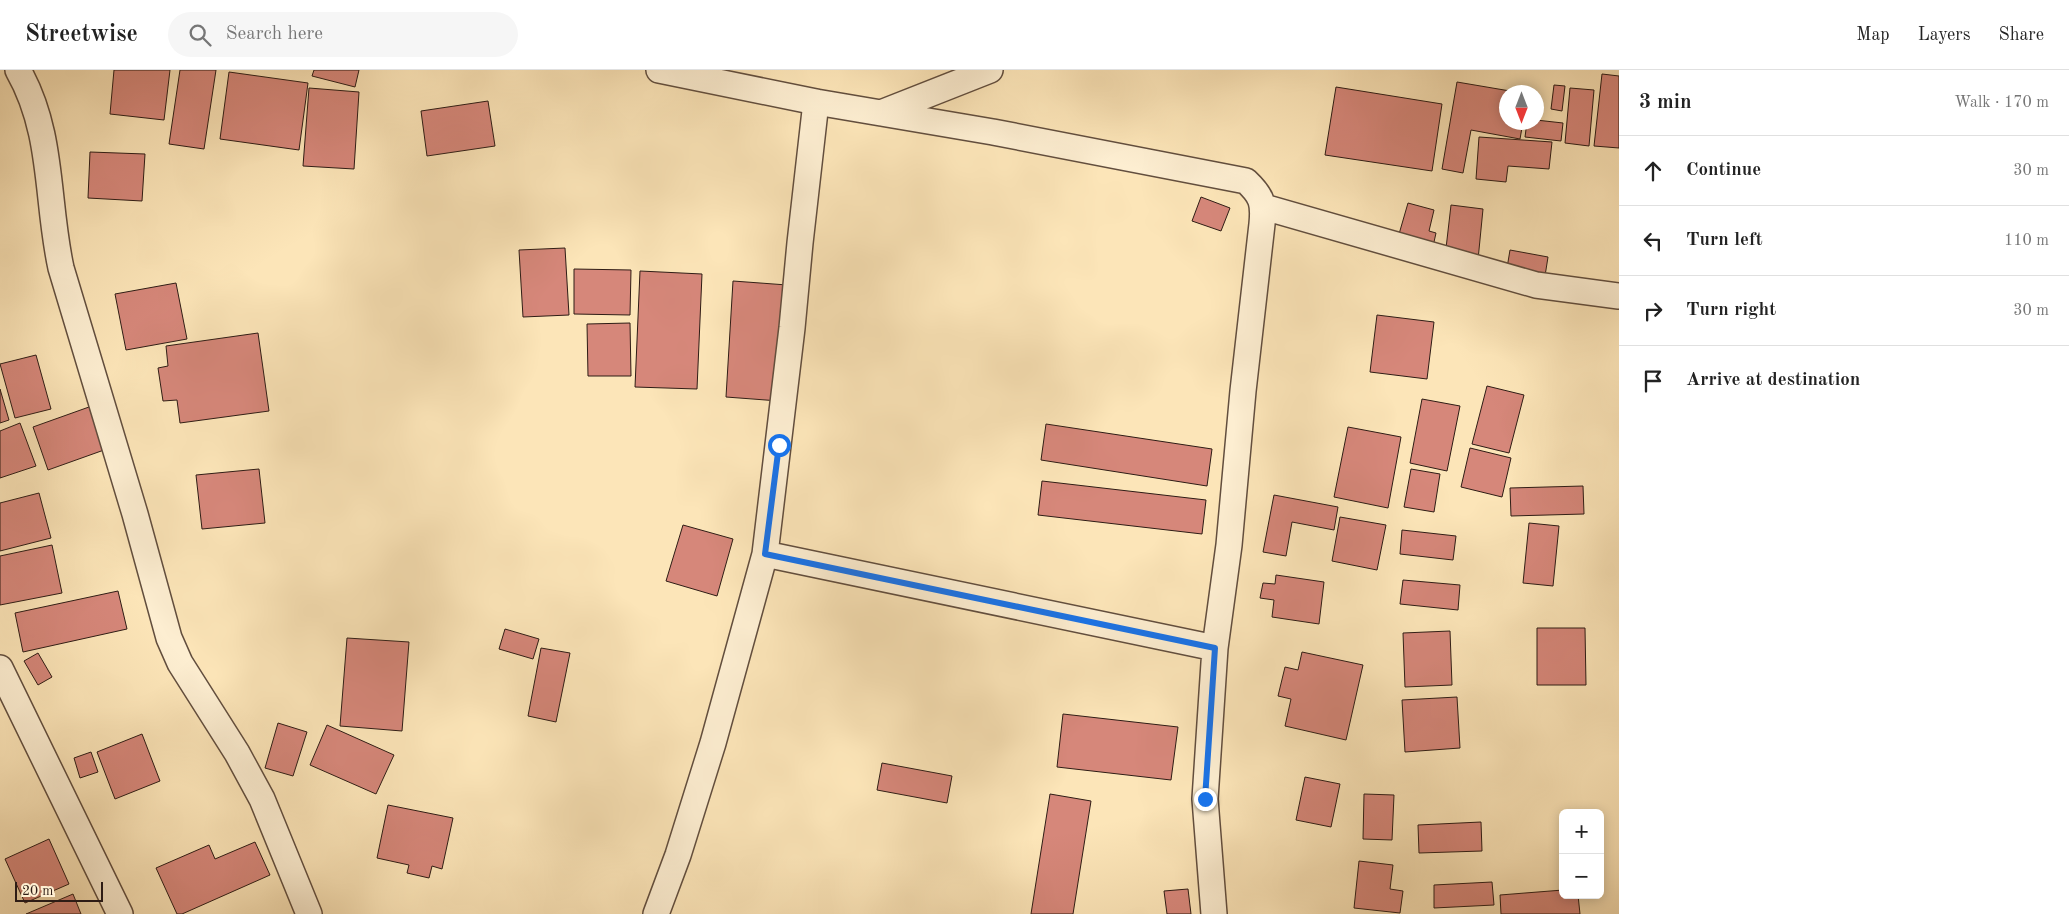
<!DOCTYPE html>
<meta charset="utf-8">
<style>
body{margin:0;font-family:"Old Standard TT",serif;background:#f6f6f6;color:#222}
.controls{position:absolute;right:15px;bottom:15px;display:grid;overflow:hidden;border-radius:8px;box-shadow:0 2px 12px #0003}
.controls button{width:45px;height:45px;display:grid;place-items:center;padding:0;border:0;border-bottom:1px solid #e0e0e0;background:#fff;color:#222;font:25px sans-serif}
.compass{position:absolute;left:1499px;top:15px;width:45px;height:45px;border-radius:50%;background:#fff;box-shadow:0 2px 12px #0003;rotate:180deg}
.scale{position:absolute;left:15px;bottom:12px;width:88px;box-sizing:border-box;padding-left:5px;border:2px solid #2e1c15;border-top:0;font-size:14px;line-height:18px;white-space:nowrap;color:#2e1c15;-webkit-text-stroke:4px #fdeed1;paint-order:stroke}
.stop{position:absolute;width:15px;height:15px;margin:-11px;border:4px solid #1a73e8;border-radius:50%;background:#fff}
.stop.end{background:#1a73e8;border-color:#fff;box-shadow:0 1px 5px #0008}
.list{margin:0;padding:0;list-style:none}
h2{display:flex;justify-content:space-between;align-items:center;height:65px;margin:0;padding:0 20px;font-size:21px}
h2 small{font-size:16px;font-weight:400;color:#767676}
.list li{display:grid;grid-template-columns:32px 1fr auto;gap:15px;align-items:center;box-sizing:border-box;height:70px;padding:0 20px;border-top:1px solid #e0e0e0}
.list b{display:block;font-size:19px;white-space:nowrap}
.list em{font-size:16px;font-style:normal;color:#767676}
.icon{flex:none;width:28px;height:28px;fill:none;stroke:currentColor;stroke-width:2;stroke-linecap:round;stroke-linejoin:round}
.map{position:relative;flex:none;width:1619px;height:844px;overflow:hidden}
header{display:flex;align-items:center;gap:30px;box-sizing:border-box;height:70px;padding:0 25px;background:#fff;border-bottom:1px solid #e0e0e0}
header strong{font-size:24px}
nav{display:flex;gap:28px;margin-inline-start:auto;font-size:18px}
.search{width:350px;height:45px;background:#f6f6f6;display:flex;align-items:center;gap:12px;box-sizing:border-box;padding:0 18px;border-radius:28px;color:#767676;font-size:19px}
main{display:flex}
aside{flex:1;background:#fff}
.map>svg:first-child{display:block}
.building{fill:#d6877a;stroke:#2e1c15}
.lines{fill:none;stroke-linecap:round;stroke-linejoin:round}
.street-casing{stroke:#624e3e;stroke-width:28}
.street{stroke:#fdeed1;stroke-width:25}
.route{stroke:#1a73e8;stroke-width:6}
</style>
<header>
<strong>Streetwise</strong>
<div class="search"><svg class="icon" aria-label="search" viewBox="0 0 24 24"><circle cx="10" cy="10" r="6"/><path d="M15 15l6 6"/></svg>Search here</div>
<nav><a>Map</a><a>Layers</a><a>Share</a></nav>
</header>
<main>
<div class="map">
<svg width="1619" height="844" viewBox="0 0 1619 844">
<rect width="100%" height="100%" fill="#fce5b8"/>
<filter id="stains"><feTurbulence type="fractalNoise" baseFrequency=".004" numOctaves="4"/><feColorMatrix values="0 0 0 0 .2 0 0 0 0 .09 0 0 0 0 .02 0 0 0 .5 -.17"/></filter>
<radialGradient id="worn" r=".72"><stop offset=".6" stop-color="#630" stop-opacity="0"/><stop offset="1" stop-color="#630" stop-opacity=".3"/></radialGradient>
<path class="building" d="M114,0H170L164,50L110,44Z
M180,0H216L204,79L169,74Z
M314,0H359L355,17L312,6Z
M229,2L308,13L299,80L220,69Z
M1602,4L1619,6V78L1594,76Z
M1457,12L1516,22H1506V52H1523L1520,69L1471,60L1463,103L1442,99Z
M1554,15L1565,16L1562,41L1551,39Z
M1336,17L1442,34L1432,101L1325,85Z
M309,18L359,22L354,99L303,96Z
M1570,18L1594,20L1589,76L1565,73Z
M488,31L495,76L427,86L421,41Z
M1536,50L1563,53L1561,71L1525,67L1527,52H1536Z
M1479,67L1552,72L1549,99L1508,96L1506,112L1476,109Z
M90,82L145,84L142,131L88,128Z
M1201,127L1230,138L1221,161L1192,151Z
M1408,133L1434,140L1429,161L1436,163L1432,181L1397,171Z
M1451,135L1483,139L1478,190L1445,187Z
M565,178L569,245L523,247L519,180Z
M1510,180L1548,187L1545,206L1507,198Z
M574,199L631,200L630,245L574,244Z
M640,201L702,204L697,319L635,317Z
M733,211L787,215L779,331L726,327Z
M176,213L187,269L126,280L115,224Z
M1377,245L1434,252L1427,309L1370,302Z
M630,253L631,306H588L587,254Z
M258,263L269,341L180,353L177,330L163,331L158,298L168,296L166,276Z
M36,285L51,339L15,348L0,294Z
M1487,316L1524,325L1509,383L1472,374Z
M0,319L9,350L0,353Z
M1422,329L1460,336L1447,401L1410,393Z
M89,337L104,380L48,400L33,357Z
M20,353L36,396L0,408V361Z
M1046,354L1212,379L1207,416L1041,390Z
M1348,357L1401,367L1388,438L1334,427Z
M1470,378L1511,388L1502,427L1461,417Z
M259,399L265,453L202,459L196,405Z
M1411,399L1440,404L1434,442L1404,437Z
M1042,411L1206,430L1202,464L1038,445Z
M1583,416L1584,444L1511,446L1510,418Z
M39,423L51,468L0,481V433Z
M1274,425L1338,437L1334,460L1292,452L1286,486L1263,482Z
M1340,447L1386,455L1377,500L1332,491Z
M1529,453L1559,456L1553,516L1523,513Z
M683,455L733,469L717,526L666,511Z
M1402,460L1456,466L1453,490L1400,484Z
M52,475L62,523L0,535V486Z
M1276,505L1324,512L1319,554L1272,547L1274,530L1260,528L1263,513L1275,514Z
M1403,510L1460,515L1458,540L1400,534Z
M118,521L127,559L23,582L15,543Z
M1537,558H1585L1586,615H1537Z
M505,559L539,569L533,589L499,579Z
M1450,561L1452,615L1405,617L1403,563Z
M347,568L409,572L402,661L340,656Z
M541,578L570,583L556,652L528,646Z
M1302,582L1363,595L1346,670L1285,656L1291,629L1278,626L1285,597L1298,600Z
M38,583L52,607L38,615L24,591Z
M1457,627L1460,678L1405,682L1402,630Z
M1063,644L1178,657L1171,710L1057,697Z
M278,653L307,662L293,706L265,698Z
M327,655L394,685L376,724L310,695Z
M142,664L160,711L115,729L97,682Z
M91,682L98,702L80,708L74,688Z
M882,693L952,706L947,733L877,720Z
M1305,707L1340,714L1331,757L1296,750Z
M1050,724L1091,731L1073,844H1031Z
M1364,724L1394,725L1392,770L1363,769Z
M388,735L453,748L442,799L432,796L429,808L407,803L409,795L377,788Z
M1481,752L1482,781L1419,783L1418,755Z
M49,769L69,814L25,833L5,789Z
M255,772L270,805L182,844H177L156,798L209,775L215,789Z
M1359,791L1393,795L1390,819L1403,821L1400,843L1354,838Z
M1492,812L1494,835L1434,838V815Z
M1188,819L1191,844H1167L1164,821Z
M1563,820V825H1578L1580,844H1501L1500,825Z
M73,824L81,844H26Z"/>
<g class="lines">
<g class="street-casing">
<path id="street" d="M18,0C54,63 46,130 61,198L135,444L169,568L180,593L237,683L262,729L309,844
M659,0L816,32L993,62L1246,111C1262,126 1264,133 1262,154L1243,321L1229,475L1215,578L1205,729L1214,844
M881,43L990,0
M1264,137L1536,215L1619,226
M765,484L1215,578
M0,598L120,844
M656,844L678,785L713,673L765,484L792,258L800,173L816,32"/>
</g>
<use href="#street" class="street"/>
</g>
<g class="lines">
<path class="route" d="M779,375L765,484L1215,578L1205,729"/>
</g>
<rect width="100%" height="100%" filter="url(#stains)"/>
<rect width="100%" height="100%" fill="url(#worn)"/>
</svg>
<div class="controls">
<button>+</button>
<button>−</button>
</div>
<svg class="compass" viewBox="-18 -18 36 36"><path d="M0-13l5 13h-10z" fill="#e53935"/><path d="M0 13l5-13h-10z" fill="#767676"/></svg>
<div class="scale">20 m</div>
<div class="stop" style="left:779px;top:375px"></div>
<div class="stop end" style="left:1205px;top:729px"></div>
</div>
<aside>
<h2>3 min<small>Walk · 170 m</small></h2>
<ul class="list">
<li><svg class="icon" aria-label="ahead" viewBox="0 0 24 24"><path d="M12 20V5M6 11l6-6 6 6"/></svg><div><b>Continue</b></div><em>30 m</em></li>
<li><svg class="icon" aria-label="left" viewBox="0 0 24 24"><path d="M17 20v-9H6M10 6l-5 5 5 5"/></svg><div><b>Turn left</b></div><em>110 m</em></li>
<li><svg class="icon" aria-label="right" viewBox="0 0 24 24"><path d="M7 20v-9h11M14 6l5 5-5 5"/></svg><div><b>Turn right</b></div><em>30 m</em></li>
<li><svg class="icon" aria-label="arrive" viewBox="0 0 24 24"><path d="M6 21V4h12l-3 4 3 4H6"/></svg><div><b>Arrive at destination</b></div></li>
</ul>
</aside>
</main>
